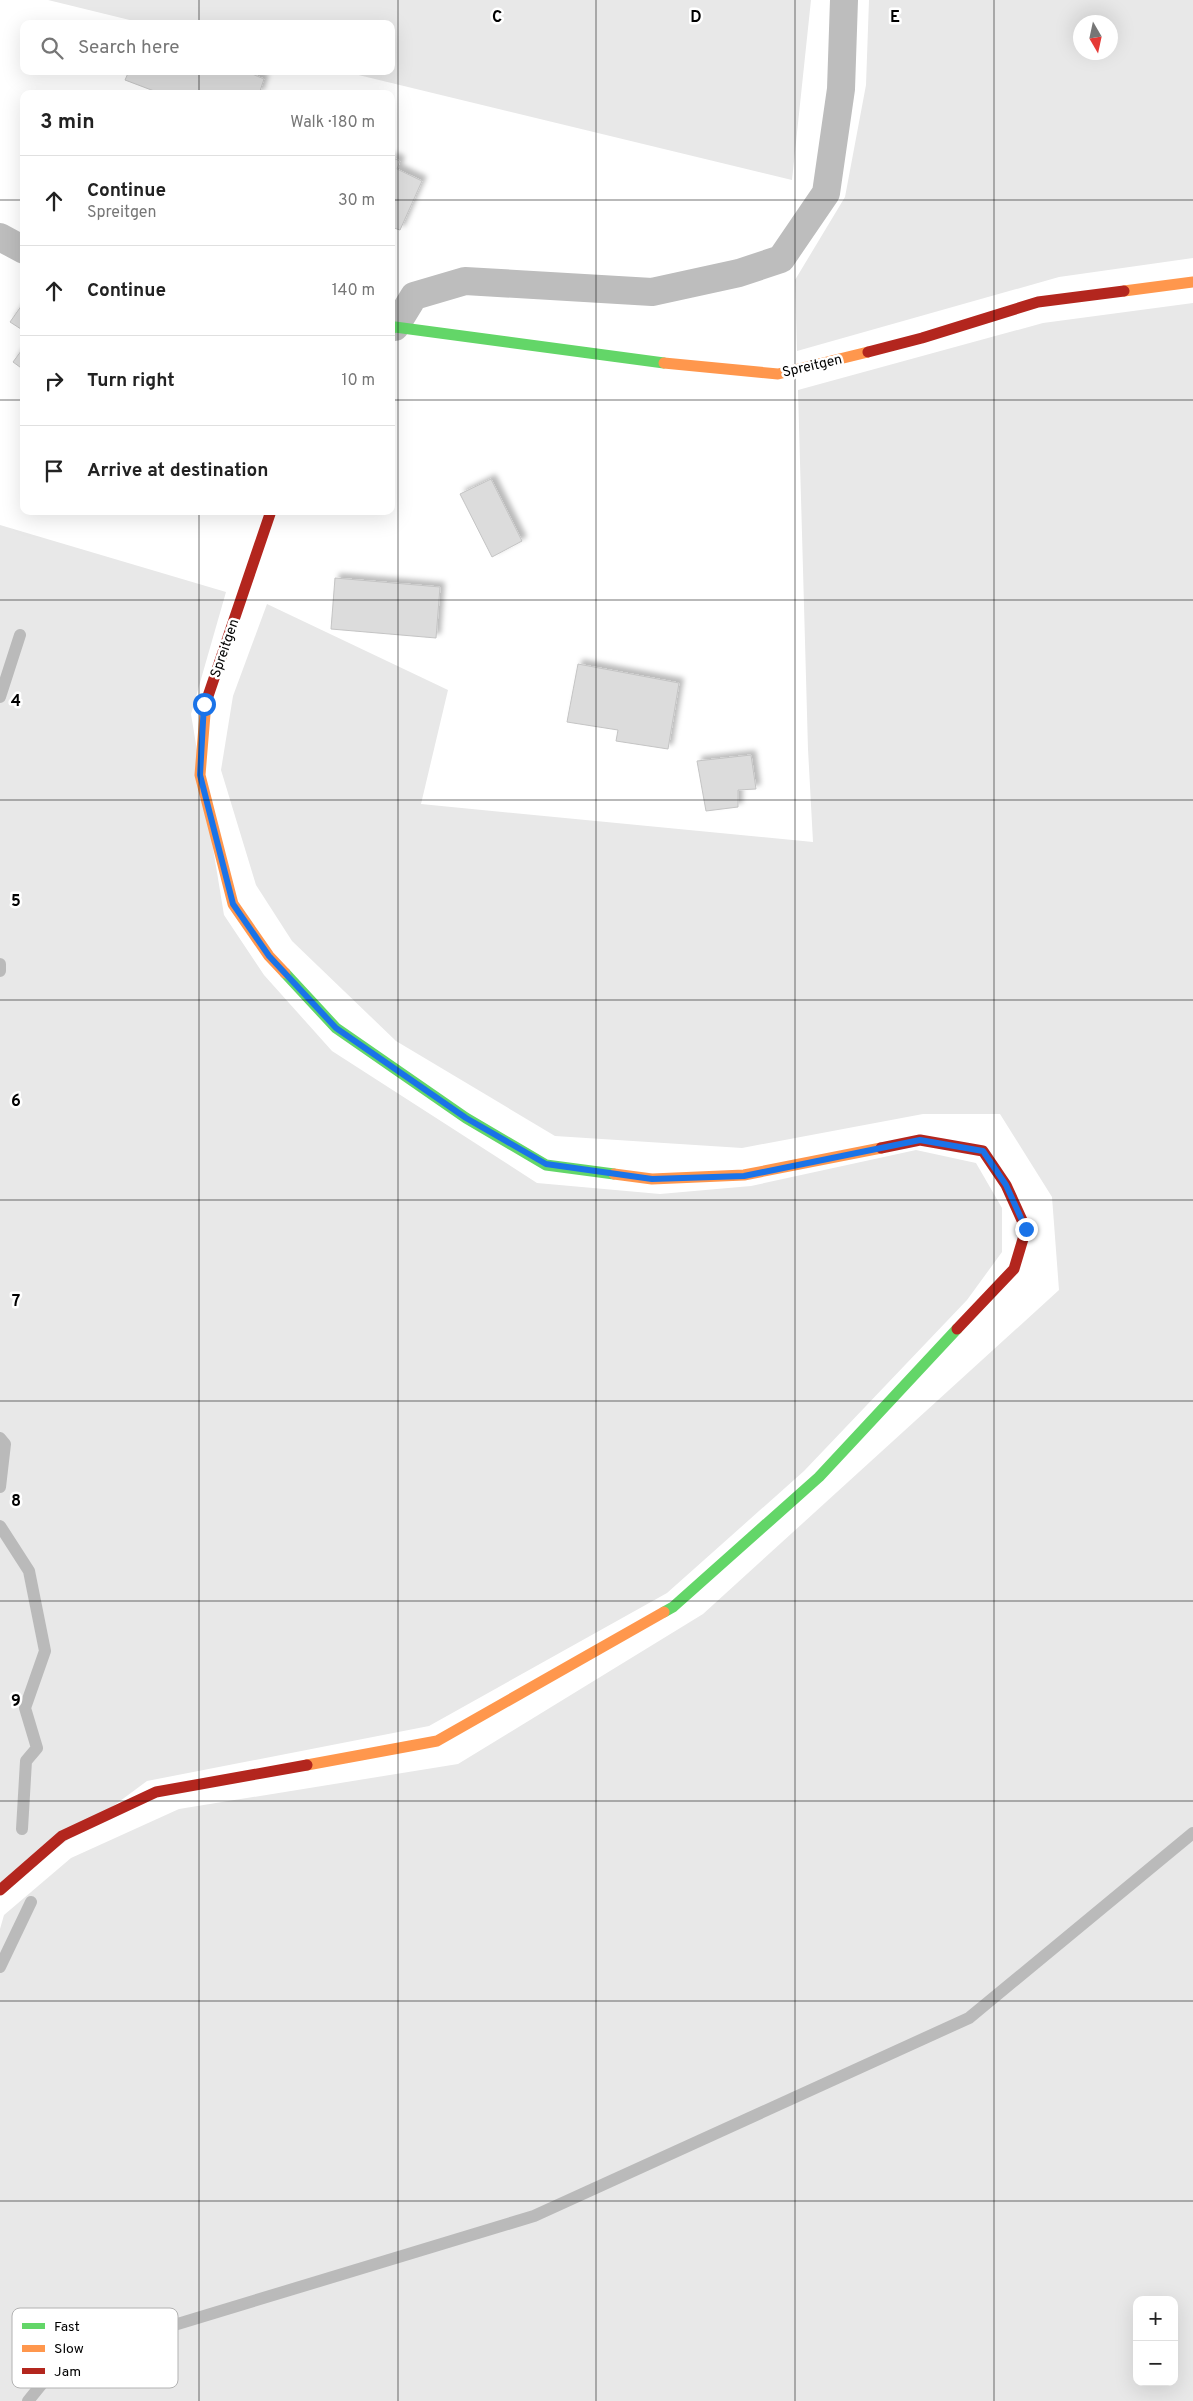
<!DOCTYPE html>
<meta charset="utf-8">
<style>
body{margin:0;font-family:Overpass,sans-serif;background:#f6f6f6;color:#222}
.controls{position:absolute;right:15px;bottom:15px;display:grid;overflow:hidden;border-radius:10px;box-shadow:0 5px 20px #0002}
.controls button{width:45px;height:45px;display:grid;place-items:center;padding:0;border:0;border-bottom:1px solid #e0e0e0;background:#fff;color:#222;font:25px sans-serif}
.compass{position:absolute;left:1073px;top:15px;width:45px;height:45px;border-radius:50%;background:#fff;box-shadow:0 5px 20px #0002;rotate:171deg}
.stop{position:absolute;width:15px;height:15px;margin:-11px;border:4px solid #1a73e8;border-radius:50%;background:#fff}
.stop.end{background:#1a73e8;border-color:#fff;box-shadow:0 1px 5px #0008}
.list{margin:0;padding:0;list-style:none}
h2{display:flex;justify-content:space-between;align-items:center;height:65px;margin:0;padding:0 20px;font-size:21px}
h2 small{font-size:16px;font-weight:400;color:#767676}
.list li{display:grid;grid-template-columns:32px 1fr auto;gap:15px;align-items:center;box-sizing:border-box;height:90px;padding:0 20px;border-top:1px solid #e0e0e0}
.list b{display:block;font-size:19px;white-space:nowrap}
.list p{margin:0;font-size:16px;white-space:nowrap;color:#767676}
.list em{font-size:16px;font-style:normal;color:#767676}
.icon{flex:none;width:28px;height:28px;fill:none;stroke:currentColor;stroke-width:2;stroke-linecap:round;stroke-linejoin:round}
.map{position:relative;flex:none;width:1193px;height:2401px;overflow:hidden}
.search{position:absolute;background:#fff;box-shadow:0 5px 20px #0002;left:20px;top:20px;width:375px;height:55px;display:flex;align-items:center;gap:12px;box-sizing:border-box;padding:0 18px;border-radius:10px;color:#767676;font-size:19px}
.panel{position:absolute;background:#fff;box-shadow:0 5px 20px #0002;left:20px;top:90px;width:375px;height:425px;border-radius:10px}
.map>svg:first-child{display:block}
.green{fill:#e8e8e8;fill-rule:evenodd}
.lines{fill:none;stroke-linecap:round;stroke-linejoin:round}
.stream{stroke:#bababa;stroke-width:12}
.building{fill:#dcdcdc;stroke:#c4c4c4;filter:url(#shadow)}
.street{stroke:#bdbdbd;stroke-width:28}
.fast{stroke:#63d668;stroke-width:11}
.slow{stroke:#ff974d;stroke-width:11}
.jam{stroke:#b3261e;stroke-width:11}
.route{stroke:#1a73e8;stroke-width:6}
.grid{fill:none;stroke:#000;stroke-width:1;stroke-opacity:0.55}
.labels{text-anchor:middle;stroke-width:5;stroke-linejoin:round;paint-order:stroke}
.street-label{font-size:14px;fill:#000;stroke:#fff}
.key{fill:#fff;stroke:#b2b2b2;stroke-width:1}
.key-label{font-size:14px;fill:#000}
.grid-label{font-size:16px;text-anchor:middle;font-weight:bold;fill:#000;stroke:#fff;stroke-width:5;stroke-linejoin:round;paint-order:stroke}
</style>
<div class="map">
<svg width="1193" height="2401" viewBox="0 0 1193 2401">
<defs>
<filter id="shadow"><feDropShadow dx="4.5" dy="-4.5" stdDeviation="2.5" flood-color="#0004"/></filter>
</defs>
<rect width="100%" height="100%" fill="#fff"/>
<path class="green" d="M48,0H811L792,180L342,71H391V24H146Z
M869,0H1193V258L1059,277L797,351L795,280L845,197L866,85ZM1080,22H1110V52H1080Z
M1193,303V2401H0V1929L4,1915L71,1858L179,1809L458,1764L703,1614L1059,1290L1052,1197L1000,1114H923L742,1148L555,1136L396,1041L292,941L256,885L221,770L233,696L267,604L448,690L421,804L813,842L808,749L798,390L1043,323ZM1137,2300H1174V2382H1137Z
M0,525L226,592L191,714L224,915L264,975L332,1051L537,1183L660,1194L751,1186L916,1150L976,1163L1002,1208V1252L967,1300L804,1471L667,1593L429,1726L147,1781L0,1890Z"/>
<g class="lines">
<path class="stream" d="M0,697L20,635
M0,964V971
M0,1438L5,1444L0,1487
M0,1526L29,1571L45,1651L25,1708L37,1748L26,1761L22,1829
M0,1967L31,1902
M28,2401L62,2359L534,2216L969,2018L1193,1833"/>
</g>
<path class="building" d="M129,71H245L264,79L259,94H162L125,80Z
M391,157L400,161L397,169L422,181L400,230L391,227Z
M24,302V331L10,322Z
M24,347V370L13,362Z
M491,479L522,541L492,557L460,494Z
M335,578L440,587L436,638L331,629Z
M578,664L679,683L668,749L616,741L618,730L567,722Z
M751,755L756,789L738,790V807L706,811L697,761Z"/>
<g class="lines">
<path class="street" d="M0,237L24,250
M395,327L414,296L465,281L652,292L739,273L781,259L826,193L841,89L844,0"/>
<path class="fast" d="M391,329L395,327L664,363
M285,973L336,1028L466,1118L546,1165L614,1174
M664,1612L673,1607L819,1477L957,1329"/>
<path class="slow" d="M1124,291L1193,282
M664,363L778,374L868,352
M206,702L200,775L233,904L269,956L285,973
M614,1174L652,1179L744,1175L881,1148
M307,1765L437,1741L664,1612"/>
<path class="jam" d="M868,352L922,338L1038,302L1124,291
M206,702L271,511
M881,1148L920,1140L983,1151L1006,1185L1026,1229L1014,1269L957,1329
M0,1890L62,1836L156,1792L307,1765"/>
</g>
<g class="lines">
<path class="route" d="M204,704L200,775L233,904L269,956L336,1028L466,1118L546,1164L652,1179L744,1176L920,1140L983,1151L1006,1185L1026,1229"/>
</g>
<path class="grid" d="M199,0V24M398,0V2401M596,0V2401M795,0V2401M994,0V2401M199,71V94M0,200H24M391,200H1193M0,400H24M391,400H1193M199,511V2401M0,600H1193M0,800H1193M0,1000H1193M0,1200H1193M0,1401H1193M0,1601H1193M0,1801H1193M0,2001H1193M0,2201H1193"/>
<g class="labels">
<g class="street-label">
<text transform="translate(812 365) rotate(-13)" y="5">Spreitgen</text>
<text transform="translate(224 648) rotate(-71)" y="5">Spreitgen</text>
</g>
</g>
<rect x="12" y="2308" width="166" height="80" rx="8" class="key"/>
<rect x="22" y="2323" width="23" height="6" fill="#63d668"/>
<rect x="22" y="2345" width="23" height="7" fill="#ff974d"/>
<rect x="22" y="2368" width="23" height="6" fill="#b3261e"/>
<g class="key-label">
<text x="54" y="2331">Fast</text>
<text x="54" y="2353">Slow</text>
<text x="54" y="2376">Jam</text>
</g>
<g class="grid-label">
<text x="497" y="22">C</text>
<text x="696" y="22">D</text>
<text x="895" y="22">E</text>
<text x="16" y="706">4</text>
<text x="16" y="906">5</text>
<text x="16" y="1106">6</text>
<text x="16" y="1306">7</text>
<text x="16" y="1506">8</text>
<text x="16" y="1706">9</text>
</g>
</svg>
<div class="controls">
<button>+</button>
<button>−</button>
</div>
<svg class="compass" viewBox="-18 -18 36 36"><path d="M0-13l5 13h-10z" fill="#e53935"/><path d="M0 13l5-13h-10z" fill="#767676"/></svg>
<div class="stop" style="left:204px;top:704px"></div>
<div class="stop end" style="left:1026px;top:1229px"></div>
<div class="search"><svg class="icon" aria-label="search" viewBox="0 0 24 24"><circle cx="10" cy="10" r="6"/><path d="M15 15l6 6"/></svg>Search here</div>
<section class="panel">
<h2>3 min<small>Walk · 180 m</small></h2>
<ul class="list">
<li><svg class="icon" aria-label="ahead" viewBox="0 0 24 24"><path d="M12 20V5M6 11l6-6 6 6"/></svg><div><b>Continue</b><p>Spreitgen</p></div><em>30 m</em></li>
<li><svg class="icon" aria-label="ahead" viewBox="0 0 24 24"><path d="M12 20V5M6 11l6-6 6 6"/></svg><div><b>Continue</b></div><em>140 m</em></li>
<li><svg class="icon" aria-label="right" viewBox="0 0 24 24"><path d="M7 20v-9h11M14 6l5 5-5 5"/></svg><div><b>Turn right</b></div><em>10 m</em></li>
<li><svg class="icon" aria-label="arrive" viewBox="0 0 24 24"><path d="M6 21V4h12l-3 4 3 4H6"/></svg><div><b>Arrive at destination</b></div></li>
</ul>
</section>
</div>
